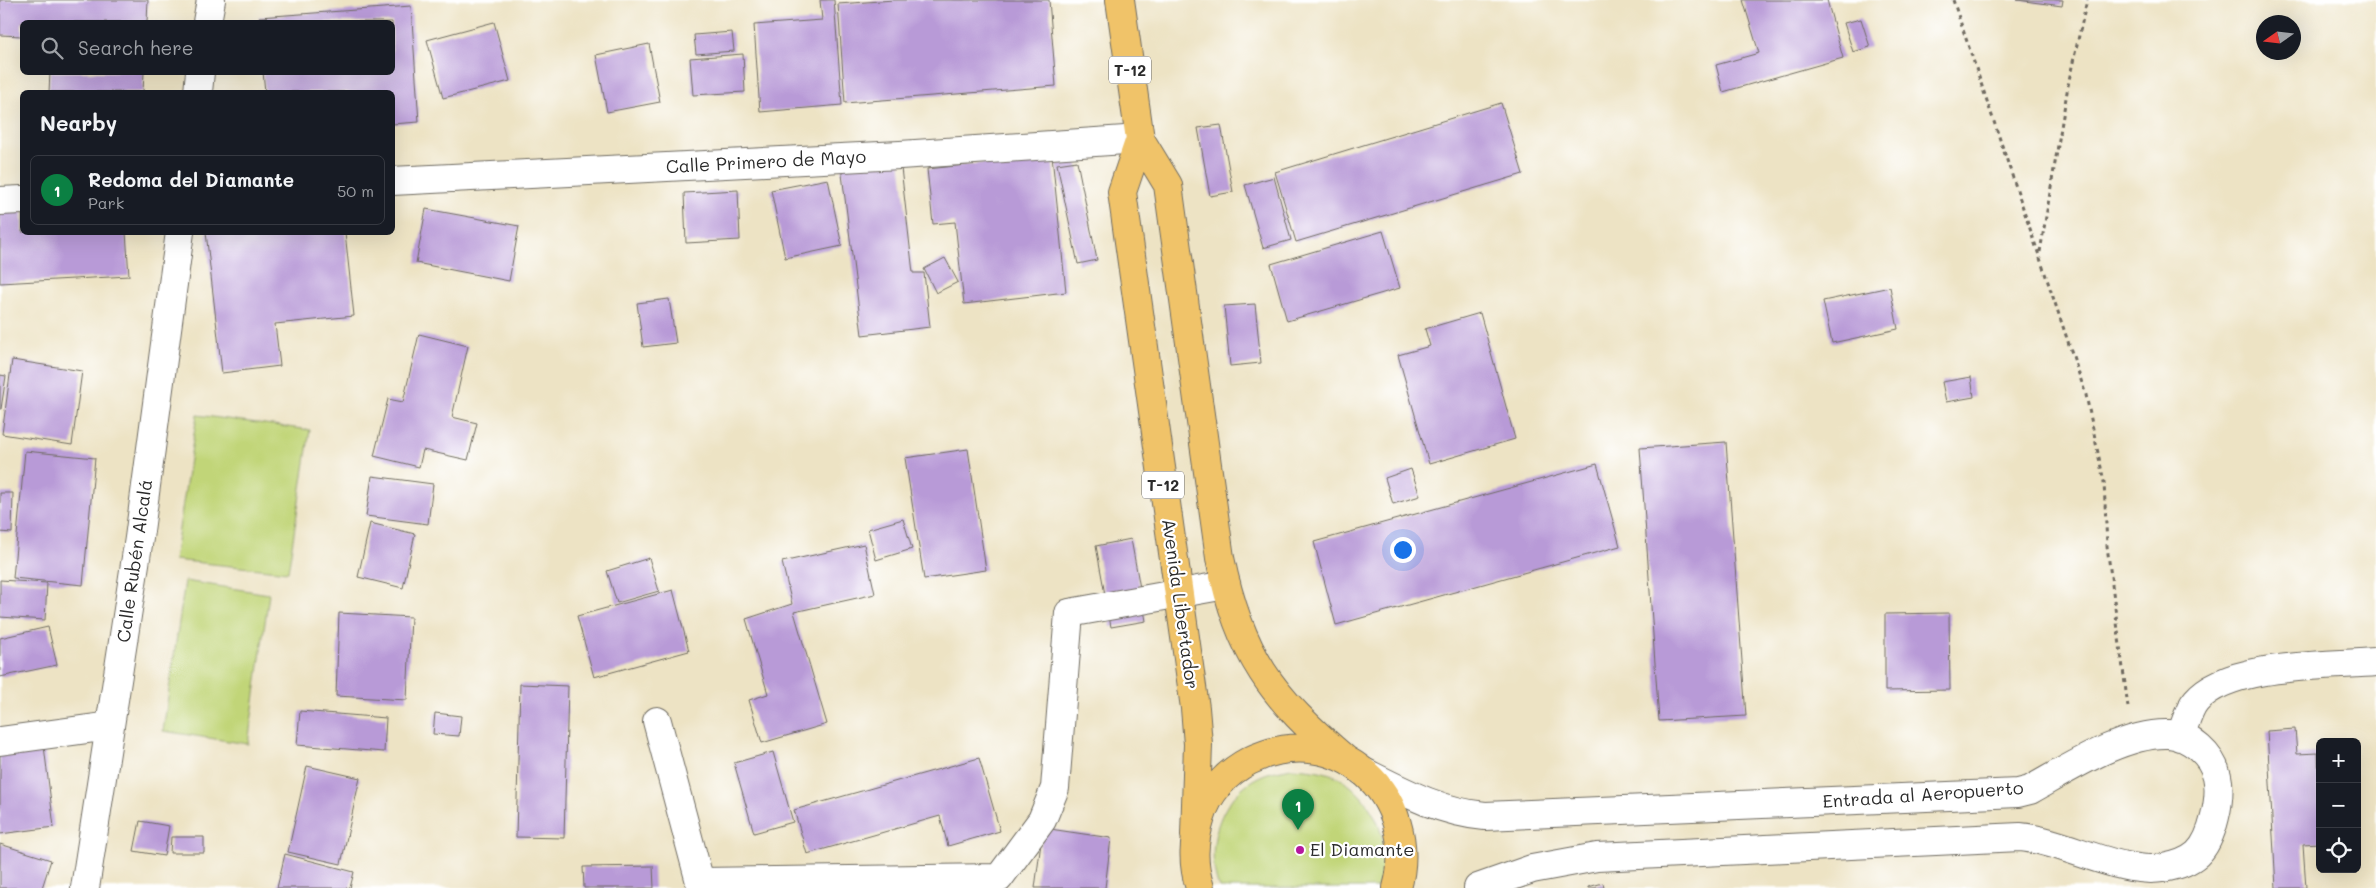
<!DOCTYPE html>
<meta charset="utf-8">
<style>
body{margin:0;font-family:Mali,sans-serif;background:#242831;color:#f1f3f6}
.controls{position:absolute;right:15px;bottom:15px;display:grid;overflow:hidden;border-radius:8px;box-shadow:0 5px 20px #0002}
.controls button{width:45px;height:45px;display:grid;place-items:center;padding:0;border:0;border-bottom:1px solid #363941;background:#171b24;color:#f1f3f6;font:25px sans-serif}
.compass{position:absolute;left:2256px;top:15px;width:45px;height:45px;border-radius:50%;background:#171b24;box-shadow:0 5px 20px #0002;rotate:256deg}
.you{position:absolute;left:1402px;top:549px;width:18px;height:18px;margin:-12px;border:4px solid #fff;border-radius:50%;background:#1a73e8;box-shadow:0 0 0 8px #1a73e833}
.badge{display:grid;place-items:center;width:32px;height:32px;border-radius:50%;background:#0b8043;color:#fff;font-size:16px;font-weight:700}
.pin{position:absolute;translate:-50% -41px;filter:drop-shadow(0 1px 2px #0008)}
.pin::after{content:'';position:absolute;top:26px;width:18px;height:15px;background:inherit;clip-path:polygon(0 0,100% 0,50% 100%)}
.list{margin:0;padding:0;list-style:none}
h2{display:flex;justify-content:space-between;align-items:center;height:65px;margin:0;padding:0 20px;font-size:21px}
h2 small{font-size:16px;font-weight:400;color:#9ea1a6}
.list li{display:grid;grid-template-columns:32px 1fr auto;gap:15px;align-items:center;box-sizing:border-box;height:70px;margin:0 10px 10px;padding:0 10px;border:1px solid #363941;border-radius:8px}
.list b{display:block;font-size:19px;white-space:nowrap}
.list p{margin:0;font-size:16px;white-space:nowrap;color:#9ea1a6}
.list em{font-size:16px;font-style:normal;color:#9ea1a6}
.icon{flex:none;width:28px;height:28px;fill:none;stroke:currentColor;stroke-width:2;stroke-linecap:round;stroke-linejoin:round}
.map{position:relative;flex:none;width:2376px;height:888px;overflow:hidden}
.search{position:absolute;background:#171b24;box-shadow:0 5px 20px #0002;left:20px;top:20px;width:375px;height:55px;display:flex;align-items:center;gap:12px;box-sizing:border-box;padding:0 18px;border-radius:8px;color:#9ea1a6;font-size:19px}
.panel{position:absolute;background:#171b24;box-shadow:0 5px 20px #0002;left:20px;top:90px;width:375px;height:145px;border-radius:8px}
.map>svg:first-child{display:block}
.green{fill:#c1d578;stroke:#768052}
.building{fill:#b89ad7}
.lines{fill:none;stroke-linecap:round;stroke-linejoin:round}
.minor-casing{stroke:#6f6b61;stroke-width:30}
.highway-casing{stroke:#6f6b61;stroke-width:30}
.path{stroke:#6f6b61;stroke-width:3;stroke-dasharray:4 4;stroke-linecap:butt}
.minor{stroke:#fff;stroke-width:28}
.highway{stroke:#f0c369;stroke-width:28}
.poi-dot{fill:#b5179e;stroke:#fff;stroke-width:2}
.labels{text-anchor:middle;stroke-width:4.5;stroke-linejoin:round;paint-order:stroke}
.shield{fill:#fff;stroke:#6b6b6b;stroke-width:1}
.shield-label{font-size:16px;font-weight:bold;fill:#2b2b2b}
.street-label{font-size:18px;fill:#2b2b2b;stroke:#fff}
.poi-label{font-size:18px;fill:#2b2b2b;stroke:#fff;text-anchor:start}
</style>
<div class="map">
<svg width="2376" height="888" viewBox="0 0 2376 888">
<rect width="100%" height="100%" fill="#fff"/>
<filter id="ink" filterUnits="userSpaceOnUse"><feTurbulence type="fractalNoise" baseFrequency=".02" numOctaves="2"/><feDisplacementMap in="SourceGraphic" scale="10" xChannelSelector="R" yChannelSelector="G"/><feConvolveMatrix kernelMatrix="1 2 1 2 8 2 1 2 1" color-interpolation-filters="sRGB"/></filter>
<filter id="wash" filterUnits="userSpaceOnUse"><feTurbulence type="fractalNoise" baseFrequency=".0096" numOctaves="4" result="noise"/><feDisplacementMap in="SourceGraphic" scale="20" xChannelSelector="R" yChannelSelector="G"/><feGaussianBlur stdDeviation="1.12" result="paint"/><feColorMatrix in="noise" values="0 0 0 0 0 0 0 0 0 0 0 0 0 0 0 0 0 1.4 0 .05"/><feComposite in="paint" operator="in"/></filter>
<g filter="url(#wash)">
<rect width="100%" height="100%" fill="#ede3c4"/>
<path class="green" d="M197,415L310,430L288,572L174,560Z
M185,581L269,594L248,744L163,731Z
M1291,768C1307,769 1325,770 1339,778C1375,799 1397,850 1377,888H1219C1203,845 1221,789 1268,773C1275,771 1283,770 1291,768Z"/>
<g id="blocks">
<path class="building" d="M0,0H148L147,22H22V36L0,35Z
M820,0H834L842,105L760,112L754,25L822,20Z
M894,0H1049L1056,86L845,103L838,4Z
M1743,0H1827L1843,58L1723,92L1716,65L1759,53Z
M2017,0H2063L2062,6Z
M411,6L419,122L392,124V92H265L263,72H392V22H260L259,17Z
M1861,19L1870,47L1853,52L1844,23Z
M494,22L510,81L443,98L427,40Z
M732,32L734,51L696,54L694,35Z
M649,44L660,102L607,112L596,55Z
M743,54L745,92L693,95L690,58Z
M50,72H144L143,92H49Z
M1501,103L1523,174L1296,242L1275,172Z
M1221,125L1233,192L1210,196L1198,128Z
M1052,156L1066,292L964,304L955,222L933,224L927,169Z
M900,159L913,273H924L930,327L862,335L841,166Z
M1077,161L1097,260L1078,264L1057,164Z
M1274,177L1291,240L1263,248L1245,185Z
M828,179L842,246L785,258L771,190Z
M738,190L740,240L686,243L684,193Z
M22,209V232H126L129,276L0,283V210Z
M426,209L519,226L509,281L416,263Z
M1383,231L1400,288L1287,321L1271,264Z
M206,232H345L354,316L275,324L280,366L222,373Z
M945,258L958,282L936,293L924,269Z
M1890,287L1898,329L1832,343L1823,301Z
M669,299L676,343L643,347L637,303Z
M1255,304L1261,363L1230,366L1224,306Z
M1480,313L1515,439L1429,464L1398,355L1430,346L1425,329Z
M419,334L468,346L452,417L477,423L468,460L423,450L419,467L374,456L388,399L403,402Z
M12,360L82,371L72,445L2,434Z
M0,375L6,376L1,409H0Z
M1971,377L1974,397L1946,402L1942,382Z
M1726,442L1746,716L1659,721L1640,448Z
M968,449L986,570L924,579L905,458Z
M25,451L95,458L83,585L13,578Z
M1597,464L1620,546L1336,625L1314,542Z
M1411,469L1420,496L1393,504L1385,478Z
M372,476L433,484L428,524L366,516Z
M0,493H13L12,533L0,532Z
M903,519L912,549L876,560L868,529Z
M370,523L415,534L403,588L358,577Z
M1131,539L1146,621L1111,627L1096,546Z
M864,544L875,594L794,612L827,724L762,743L749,700L768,694L746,619L792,604L782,562Z
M649,558L659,591L617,603L607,571Z
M0,580L47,583L45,620L0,617Z
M673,590L689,651L594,677L577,616Z
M339,613L411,617L407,700L336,696Z
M1949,613L1950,690L1885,691V614Z
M48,627L57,665L0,677V638Z
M520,684L568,686L564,838L516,837Z
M300,711L386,718L384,752L297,745Z
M435,713L461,716L459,736L433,734Z
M2295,729L2297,754L2318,753L2320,843L2303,844L2306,888H2276L2267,731Z
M44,746L54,827L0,834V752Z
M773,752L793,822L754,833L734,763Z
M979,758L1000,831L948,846L940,816L807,854L794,810Z
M307,766L360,778L341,864L288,852Z
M140,821L169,826L164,856L134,851Z
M1043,828L1111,838L1105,888H1035Z
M171,837H204V853H170Z
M0,844L51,860L42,888H0Z
M285,854L354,872L350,888H277Z
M653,866L654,888H584L583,867Z
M1603,883L1604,888H1588V887Z"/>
</g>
</g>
<g filter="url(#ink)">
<use href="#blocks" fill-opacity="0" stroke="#6f6b61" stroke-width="1"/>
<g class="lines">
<g class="minor-casing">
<path id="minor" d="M207,22L211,0
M198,92L200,72
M392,181L900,155L1140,139
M0,201L22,200
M657,721L700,882L999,878L1042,820L1055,788L1069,613L1226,585
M2180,737C2185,726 2188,710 2196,701C2228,663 2328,666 2376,662
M0,741L110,726
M1362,771C1402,791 1440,812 1485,816L2018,793L2030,790C2068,769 2124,732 2169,734C2191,736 2212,755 2217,776C2222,797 2213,839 2197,854C2188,862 2175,866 2163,868C2120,875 2065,841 2020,837L1597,857L1532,869L1478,888
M85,888L139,538L180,232"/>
</g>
<g class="highway-casing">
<path id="highway" d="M1120,0L1140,139L1168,185L1220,558C1240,655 1271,697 1346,760
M1140,139L1122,192L1195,708L1198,744L1195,835
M1200,888C1192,863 1193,842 1201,817C1208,793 1226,773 1249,761C1337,717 1422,796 1397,888"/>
</g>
<path class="path" d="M1953,0L2086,395L2104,482L2107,546L2128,707
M2040,252L2069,80L2087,0"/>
<use href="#minor" class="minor"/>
<use href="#highway" class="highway"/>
</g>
</g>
<circle class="poi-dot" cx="1300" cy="850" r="5"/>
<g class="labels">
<g class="shield">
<rect x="1109" y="56.5" width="42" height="27" rx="4"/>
<rect x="1142" y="471.5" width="42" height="27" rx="4"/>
</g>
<g class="shield-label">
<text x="1130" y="76">T-12</text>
<text x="1163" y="491">T-12</text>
</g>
<g class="street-label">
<text transform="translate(766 162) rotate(-3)" y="6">Calle Primero de Mayo</text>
<text transform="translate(135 561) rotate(-82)" y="6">Calle Rubén Alcalá</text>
<text transform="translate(1180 604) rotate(82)" y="6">Avenida Libertador</text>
<text transform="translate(1923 795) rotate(-4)" y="6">Entrada al Aeropuerto</text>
</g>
<g class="poi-label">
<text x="1310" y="856">El Diamante</text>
</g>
</g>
</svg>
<div class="controls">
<button>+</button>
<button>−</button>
<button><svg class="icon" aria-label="locate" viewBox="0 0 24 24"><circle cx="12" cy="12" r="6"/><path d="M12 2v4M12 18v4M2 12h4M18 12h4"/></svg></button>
</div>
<svg class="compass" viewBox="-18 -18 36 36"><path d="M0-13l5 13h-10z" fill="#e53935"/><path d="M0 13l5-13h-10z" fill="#9ea1a6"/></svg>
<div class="you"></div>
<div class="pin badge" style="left:1298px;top:830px">1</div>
<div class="search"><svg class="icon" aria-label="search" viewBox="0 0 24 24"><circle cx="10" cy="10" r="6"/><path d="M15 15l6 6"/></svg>Search here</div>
<section class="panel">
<h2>Nearby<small></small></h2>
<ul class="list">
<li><span class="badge">1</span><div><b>Redoma del Diamante</b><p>Park</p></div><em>50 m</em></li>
</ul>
</section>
</div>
